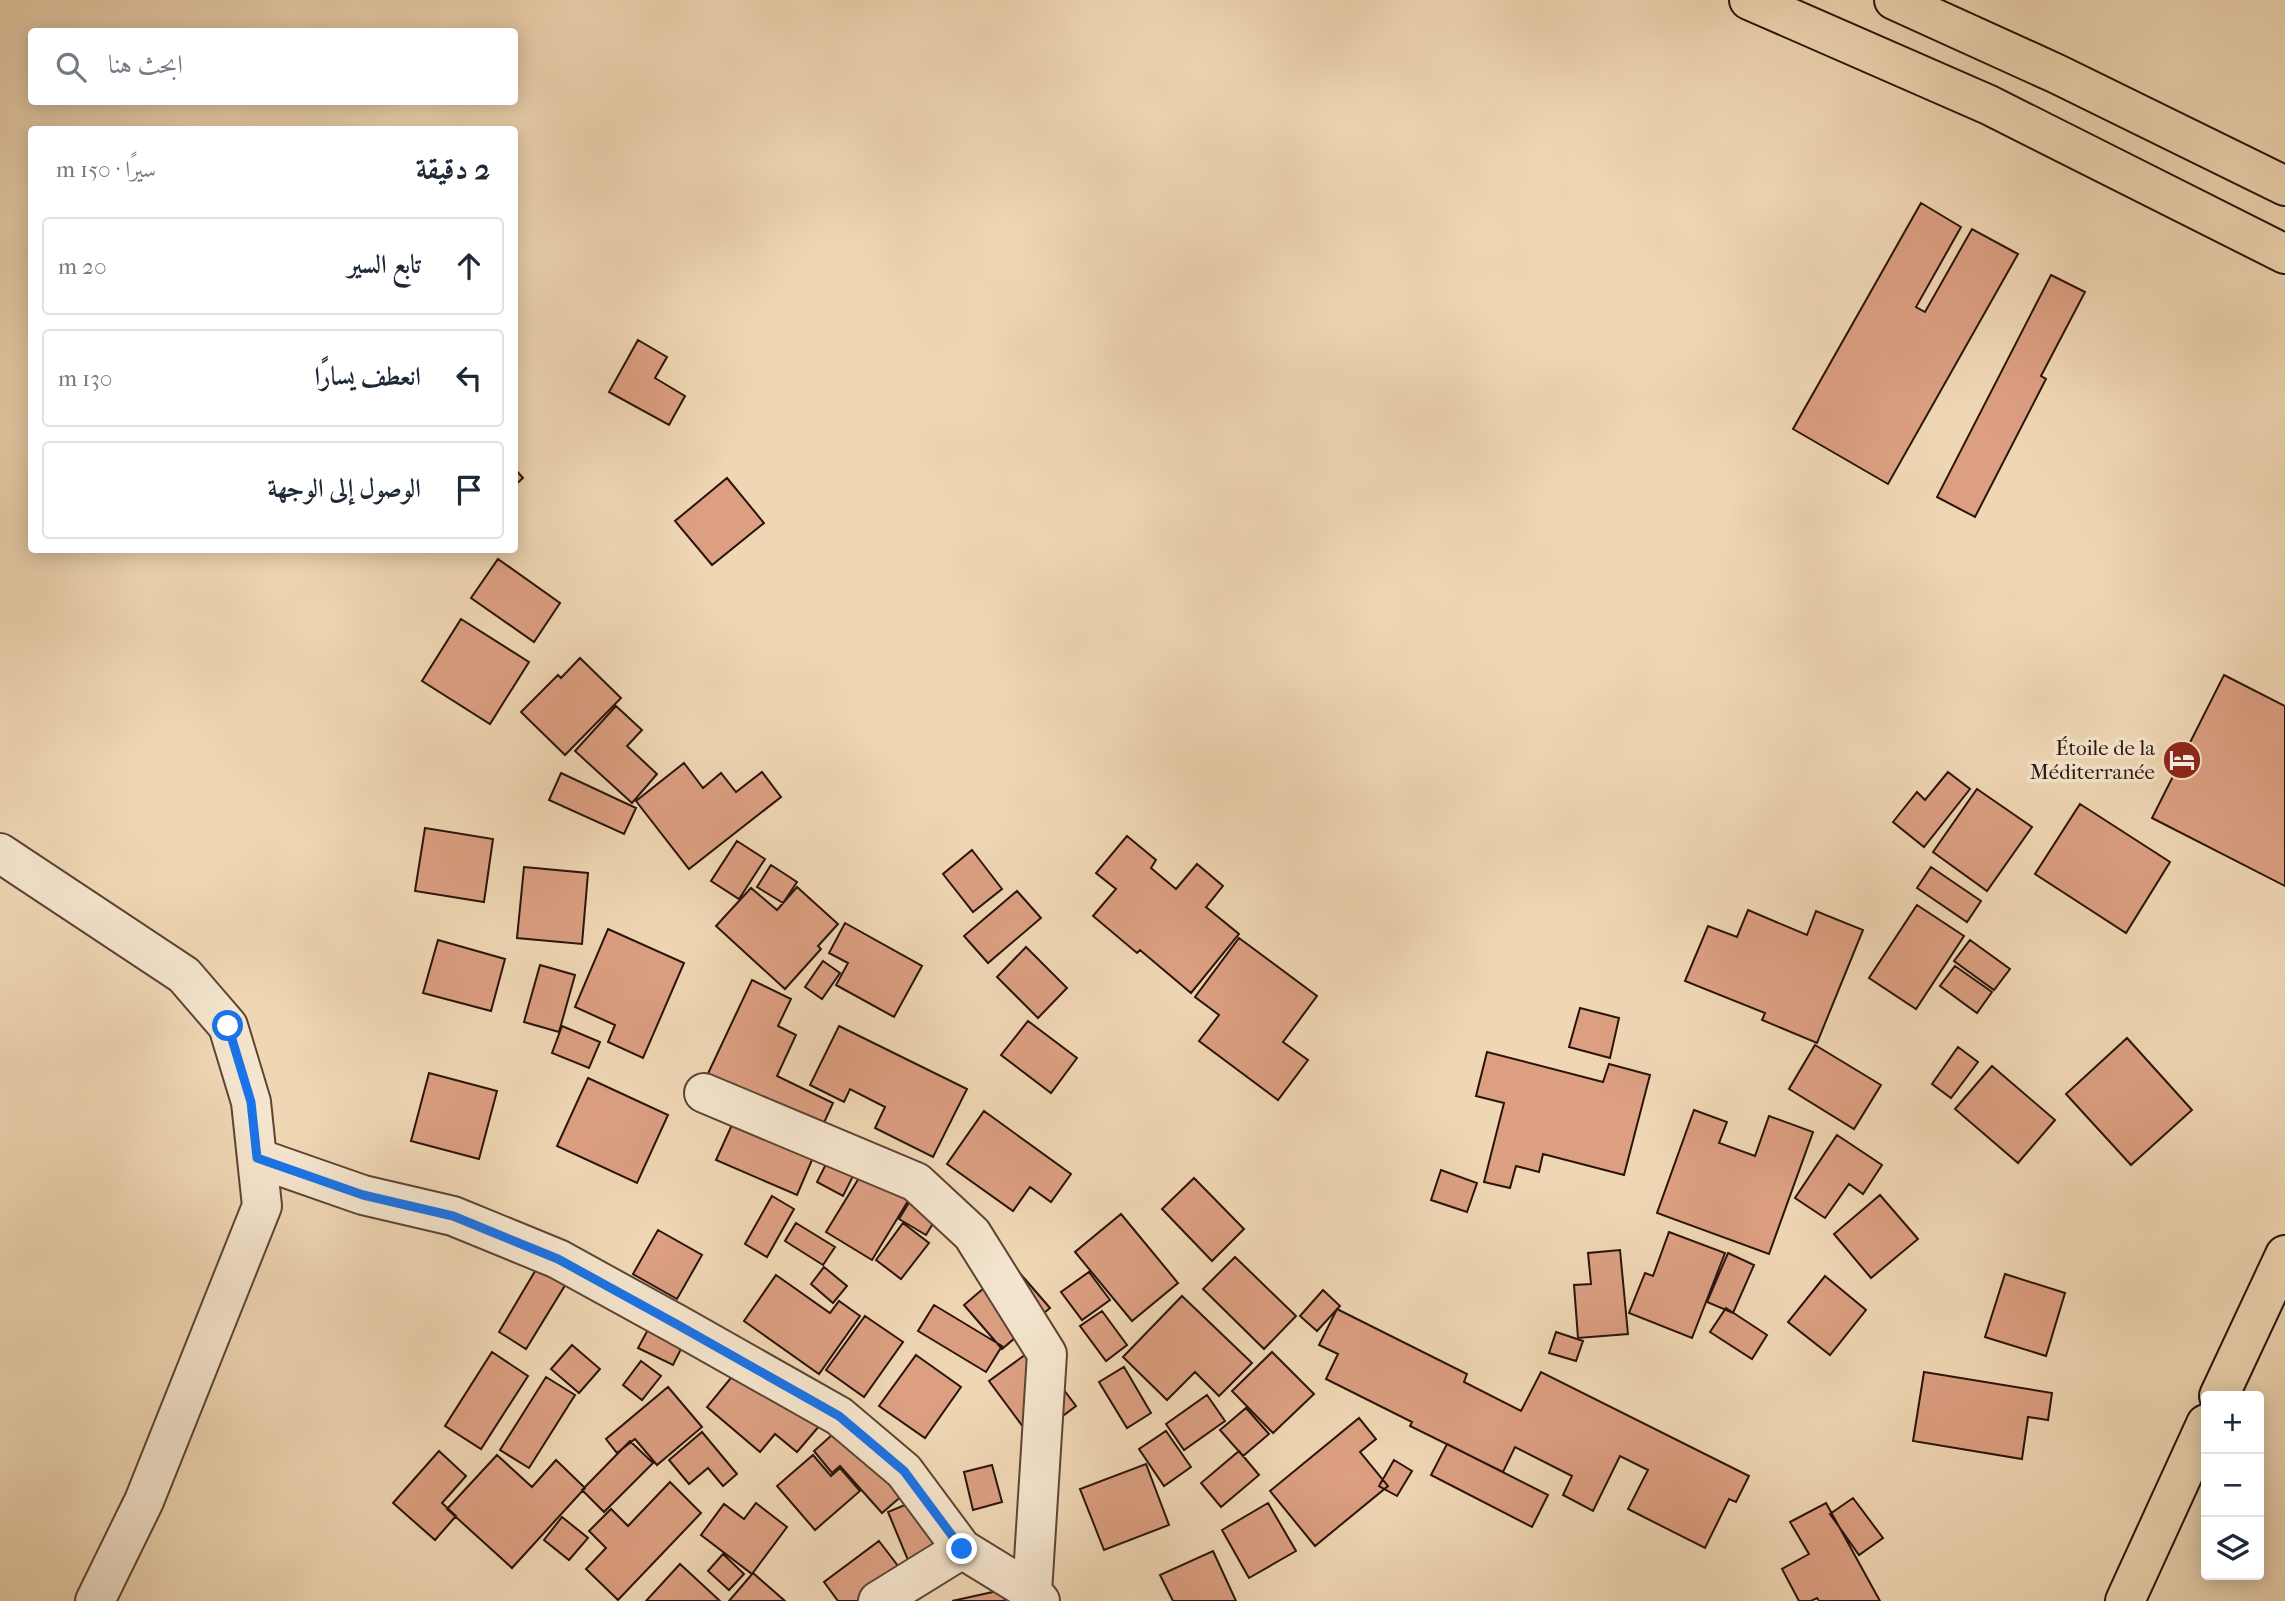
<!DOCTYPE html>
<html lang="ar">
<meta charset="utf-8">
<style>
body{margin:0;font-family:"IM FELL French Canon",Amiri,serif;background:#f6f6f7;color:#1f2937;direction:rtl}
.controls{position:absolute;right:21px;bottom:21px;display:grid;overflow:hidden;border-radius:7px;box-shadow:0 4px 18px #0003}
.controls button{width:63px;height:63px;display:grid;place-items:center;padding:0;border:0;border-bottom:2px solid #e0e1e3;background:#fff;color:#1f2937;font:35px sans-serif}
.stop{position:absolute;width:21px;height:21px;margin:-16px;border:5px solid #1a73e8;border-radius:50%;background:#fff}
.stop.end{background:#1a73e8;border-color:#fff;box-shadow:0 2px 7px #0008}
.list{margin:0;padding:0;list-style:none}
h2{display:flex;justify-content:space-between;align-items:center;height:91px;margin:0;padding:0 28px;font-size:30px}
h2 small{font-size:23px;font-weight:400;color:#747a83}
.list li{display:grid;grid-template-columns:46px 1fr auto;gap:21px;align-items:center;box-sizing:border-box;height:98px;margin:0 14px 14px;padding:0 14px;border:2px solid #e0e1e3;border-radius:7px}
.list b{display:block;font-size:26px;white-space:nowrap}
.list em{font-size:23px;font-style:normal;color:#747a83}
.icon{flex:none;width:38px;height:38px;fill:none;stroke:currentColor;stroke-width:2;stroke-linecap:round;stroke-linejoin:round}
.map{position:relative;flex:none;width:2285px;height:1601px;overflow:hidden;direction:ltr}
.search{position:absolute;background:#fff;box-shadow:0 4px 18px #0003;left:28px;top:28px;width:490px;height:77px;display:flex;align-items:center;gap:18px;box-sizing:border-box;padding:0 24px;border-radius:7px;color:#747a83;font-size:26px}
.panel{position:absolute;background:#fff;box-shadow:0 4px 18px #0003;left:28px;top:126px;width:490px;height:427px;border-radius:7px;direction:rtl}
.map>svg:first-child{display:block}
.building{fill:#dc9f82;stroke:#2a130a;stroke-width:2}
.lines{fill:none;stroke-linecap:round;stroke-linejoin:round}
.minor-casing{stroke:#5c4434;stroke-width:42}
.major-casing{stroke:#2a130a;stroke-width:42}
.highway-casing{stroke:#2a130a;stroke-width:42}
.minor{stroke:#f5e5ce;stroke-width:38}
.major{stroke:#f0d7b4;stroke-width:38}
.highway{stroke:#f0d7b4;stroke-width:38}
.route{stroke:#1a73e8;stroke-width:9}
.labels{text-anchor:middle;stroke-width:7;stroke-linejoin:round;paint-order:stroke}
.poi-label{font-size:21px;fill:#2a130a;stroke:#f5e5ce;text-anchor:end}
</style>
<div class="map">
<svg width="2285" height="1601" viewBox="0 0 2285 1601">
<rect width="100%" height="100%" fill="#f0d7b4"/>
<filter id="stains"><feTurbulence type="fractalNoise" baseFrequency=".00286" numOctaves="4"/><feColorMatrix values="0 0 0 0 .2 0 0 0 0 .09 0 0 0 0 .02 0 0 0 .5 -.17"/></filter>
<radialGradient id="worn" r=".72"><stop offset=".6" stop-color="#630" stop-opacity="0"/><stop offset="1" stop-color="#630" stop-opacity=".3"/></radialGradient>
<path class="building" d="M1921,203L1961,227L1916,307L1925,312L1972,229L2018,254L1888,484L1793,429Z
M2051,275L2085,292L2041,376L2046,379L1975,517L1937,497Z
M638,340L667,357L655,378L685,396L669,425L609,392Z
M514,468L523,478L514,486Z
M727,478L764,523L712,565L675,521Z
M498,559L560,603L534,642L471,598Z
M461,619L529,662L490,724L422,681Z
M580,658L621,698L565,755L521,712L558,675L561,678Z
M2224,675L2285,706V886L2152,818Z
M616,706L642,730L627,746L657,774L632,803L575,751Z
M684,763L703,788L721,773L736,792L762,772L781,797L689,869L636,801Z
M1948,772L1970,789L1924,847L1893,822L1917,792L1925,800Z
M561,773L636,808L624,834L549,800Z
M1977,789L2032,827L1987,891L1933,852Z
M2080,804L2170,862L2126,933L2035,874Z
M425,828L493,839L484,902L415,891Z
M1127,836L1156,860L1151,868L1176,889L1197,864L1223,886L1206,907L1239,934L1191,993L1140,950L1137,953L1093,916L1116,889L1096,873Z
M737,841L765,859L739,899L711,881Z
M972,850L1002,889L973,912L943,874Z
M771,865L797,882L783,903L757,887Z
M524,867L588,873L582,944L517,938Z
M1931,867L1981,901L1967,922L1917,888Z
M797,887L838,924L818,946L821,949L785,989L716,926L751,888L777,910Z
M1017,891L1041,918L988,963L964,936Z
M1917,905L1964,936L1916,1009L1869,978Z
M1748,910L1807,935L1816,911L1863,930L1817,1043L1762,1020L1765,1013L1685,981L1708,926L1737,937Z
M845,923L922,966L894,1017L836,985L848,963L829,953Z
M608,929L684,963L643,1058L608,1042L615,1025L575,1007Z
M1239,938L1317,996L1283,1042L1308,1060L1278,1100L1199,1041L1219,1015L1195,997Z
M438,940L505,959L491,1011L423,993Z
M1970,940L2010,969L1994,990L1954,961Z
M1026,947L1067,988L1038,1018L997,977Z
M823,961L840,973L822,999L805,987Z
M540,965L575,975L559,1032L524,1022Z
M1955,966L1992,992L1977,1013L1940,986Z
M752,980L791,999L778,1026L796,1035L777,1076L833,1103L818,1136L704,1082Z
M1580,1008L1619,1018L1610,1058L1569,1047Z
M1028,1021L1077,1058L1051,1093L1001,1055Z
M562,1026L600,1042L589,1068L552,1053Z
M839,1026L967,1089L933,1157L875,1128L885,1107L850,1089L844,1102L810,1085Z
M2127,1038L2192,1110L2131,1165L2066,1094Z
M1815,1045L1881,1085L1854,1129L1789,1089Z
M1958,1047L1978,1062L1951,1098L1932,1084Z
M1487,1052L1603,1082L1609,1064L1650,1075L1624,1175L1543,1154L1539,1172L1516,1166L1510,1188L1484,1182L1504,1103L1476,1096Z
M1992,1066L2055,1120L2018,1163L1955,1109Z
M429,1073L497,1091L479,1159L411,1141Z
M588,1078L668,1115L637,1183L557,1146Z
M1694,1110L1727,1122L1719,1143L1755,1156L1769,1116L1813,1132L1769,1254L1657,1213Z
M984,1111L1071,1174L1051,1202L1030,1187L1013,1211L947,1164Z
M735,1118L815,1153L797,1195L716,1160Z
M1837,1135L1882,1165L1863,1194L1849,1184L1825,1218L1795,1198Z
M838,1140L864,1154L843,1196L817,1182Z
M865,1168L911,1196L872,1260L826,1232Z
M1441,1170L1477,1183L1467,1212L1431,1200Z
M924,1178L951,1194L926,1235L899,1219Z
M1194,1178L1244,1229L1212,1261L1162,1209Z
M1880,1195L1918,1239L1871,1278L1834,1234Z
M772,1196L794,1209L767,1257L745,1244Z
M1121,1214L1178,1283L1132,1321L1075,1252Z
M796,1223L835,1247L823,1265L785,1241Z
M903,1223L929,1243L901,1279L876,1260Z
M658,1230L702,1255L677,1299L633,1274Z
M1669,1232L1725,1253L1692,1338L1629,1313L1645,1273L1653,1276Z
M1620,1250L1628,1334L1578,1338L1574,1285L1591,1284L1588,1253Z
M1728,1253L1754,1265L1733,1313L1707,1302Z
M544,1256L572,1274L526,1349L499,1332Z
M1235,1257L1296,1316L1264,1349L1203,1289Z
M1012,1264L1050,1308L1002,1349L964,1305Z
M824,1267L847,1286L833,1303L811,1284Z
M1089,1272L1110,1300L1082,1320L1061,1292Z
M2005,1274L2065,1293L2046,1356L1985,1337Z
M776,1275L830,1313L839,1301L860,1316L819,1374L744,1321Z
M1825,1276L1866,1310L1830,1355L1788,1322Z
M1323,1290L1340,1306L1317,1331L1300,1316Z
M1182,1296L1252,1363L1219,1396L1195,1372L1167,1400L1123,1357Z
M934,1305L1002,1346L986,1372L918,1331Z
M1726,1308L1767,1335L1752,1359L1710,1332Z
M1337,1309L1467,1374L1464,1382L1521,1411L1541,1372L1749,1476L1736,1502L1729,1499L1705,1548L1628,1509L1648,1470L1620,1456L1593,1511L1563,1495L1572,1476L1515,1447L1503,1472L1410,1426L1412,1422L1326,1379L1338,1354L1319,1345Z
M1102,1311L1127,1345L1106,1361L1080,1326Z
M865,1316L903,1342L864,1397L826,1370Z
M651,1324L685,1341L673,1365L638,1348Z
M1556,1332L1583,1341L1576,1361L1549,1353Z
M572,1345L600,1369L579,1393L551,1369Z
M1033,1349L1076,1406L1032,1439L989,1381Z
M492,1352L528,1376L481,1449L445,1426Z
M1272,1352L1314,1394L1273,1433L1232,1391Z
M916,1355L961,1387L925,1438L879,1406Z
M641,1361L661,1376L642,1400L623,1385Z
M744,1362L820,1425L797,1452L775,1434L760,1452L707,1407Z
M1124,1367L1151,1413L1127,1428L1099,1382Z
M1924,1372L2052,1393L2048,1420L2028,1417L2022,1459L1913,1441Z
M546,1377L575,1395L529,1468L500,1450Z
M668,1387L702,1427L657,1465L635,1439L617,1453L606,1439Z
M1207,1395L1225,1421L1184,1450L1166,1424Z
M1246,1408L1269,1434L1243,1456L1220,1430Z
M851,1418L912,1487L882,1513L840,1466L832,1473L814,1451Z
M1359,1418L1376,1439L1360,1452L1388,1486L1315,1546L1270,1491Z
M1166,1431L1191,1467L1164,1486L1139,1449Z
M702,1432L737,1474L723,1486L708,1468L689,1484L669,1460Z
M630,1441L653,1463L604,1512L582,1490Z
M1447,1444L1548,1495L1532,1527L1431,1475Z
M439,1451L466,1476L442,1503L456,1516L435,1540L393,1503Z
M1239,1451L1259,1475L1221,1507L1201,1483Z
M497,1455L532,1487L556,1460L585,1488L512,1568L447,1509Z
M813,1455L831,1476L840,1468L860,1491L815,1530L777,1486Z
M1394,1460L1412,1471L1397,1496L1379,1486Z
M1146,1464L1169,1525L1104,1550L1080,1489Z
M992,1465L1002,1502L973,1510L964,1472Z
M670,1482L701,1513L618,1600L586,1569L606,1548L589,1531L611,1509L628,1526Z
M1853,1498L1883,1538L1859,1555L1830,1514Z
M919,1499L941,1552L910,1565L888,1512Z
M756,1503L787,1527L752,1574L701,1535L724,1504L744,1519Z
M1268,1503L1296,1551L1249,1578L1222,1530Z
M1826,1503L1880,1601H1819L1817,1598L1811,1601H1799L1782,1569L1809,1554L1790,1522Z
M562,1517L588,1538L569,1560L544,1540Z
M879,1541L911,1583L886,1601H838L824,1582Z
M1213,1551L1236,1601H1173L1160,1575Z
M723,1554L744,1574L729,1590L708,1571Z
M680,1564L720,1601H646Z
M753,1573L785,1601H729Z
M1002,1590L1005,1601H952Z"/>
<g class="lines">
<g class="minor-casing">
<path id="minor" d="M0,853L184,975L228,1026L251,1102L262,1206L144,1501L95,1601
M704,1093L916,1182L972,1234L1047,1354L1032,1592
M257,1158L363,1195L453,1216L558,1259L678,1325L839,1416L904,1471L962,1549L1032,1592L1040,1601
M878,1601L962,1549"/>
</g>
<g class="major-casing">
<path id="major" d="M2219,1396L2285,1255
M2125,1601L2206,1424"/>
</g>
<g class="highway-casing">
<path id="highway" d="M1749,0L1989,105L2285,254
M1894,0L2057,74L2285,186"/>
</g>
<use href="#minor" class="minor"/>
<use href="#major" class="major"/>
<use href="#highway" class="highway"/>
</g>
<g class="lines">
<path class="route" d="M228,1026L251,1102L257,1158L363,1195L453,1216L558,1259L678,1325L839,1416L904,1471L962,1549"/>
</g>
<defs>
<g id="hotel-disc" transform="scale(2.0125)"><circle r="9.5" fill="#8f2418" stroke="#f5e5ce"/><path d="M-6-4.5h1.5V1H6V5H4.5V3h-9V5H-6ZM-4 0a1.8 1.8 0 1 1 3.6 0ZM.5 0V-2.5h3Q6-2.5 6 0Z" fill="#fff"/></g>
</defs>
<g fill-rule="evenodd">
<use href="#hotel-disc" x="2182" y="760"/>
</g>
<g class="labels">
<g class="poi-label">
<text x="2155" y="755">Étoile de la<tspan x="2155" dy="24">Méditerranée</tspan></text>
</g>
</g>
<rect width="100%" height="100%" filter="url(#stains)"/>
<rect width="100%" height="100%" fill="url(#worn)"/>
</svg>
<div class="controls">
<button>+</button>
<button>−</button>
<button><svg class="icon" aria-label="layers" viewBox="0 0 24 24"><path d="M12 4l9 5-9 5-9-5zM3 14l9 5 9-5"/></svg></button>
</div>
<div class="stop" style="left:228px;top:1026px"></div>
<div class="stop end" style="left:962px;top:1549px"></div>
<div class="search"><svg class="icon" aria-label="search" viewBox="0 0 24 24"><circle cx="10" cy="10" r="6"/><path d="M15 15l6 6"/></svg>ابحث هنا</div>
<section class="panel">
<h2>2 دقيقة<small>سيرًا · 150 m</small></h2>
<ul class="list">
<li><svg class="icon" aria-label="ahead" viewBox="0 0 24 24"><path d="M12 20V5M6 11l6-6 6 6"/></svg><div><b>تابع السير</b></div><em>20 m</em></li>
<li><svg class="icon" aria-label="left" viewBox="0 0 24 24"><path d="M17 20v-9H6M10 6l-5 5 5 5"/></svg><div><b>انعطف يسارًا</b></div><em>130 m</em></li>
<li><svg class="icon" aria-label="arrive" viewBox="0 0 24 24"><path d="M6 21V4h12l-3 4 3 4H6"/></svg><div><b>الوصول إلى الوجهة</b></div></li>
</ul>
</section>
</div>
